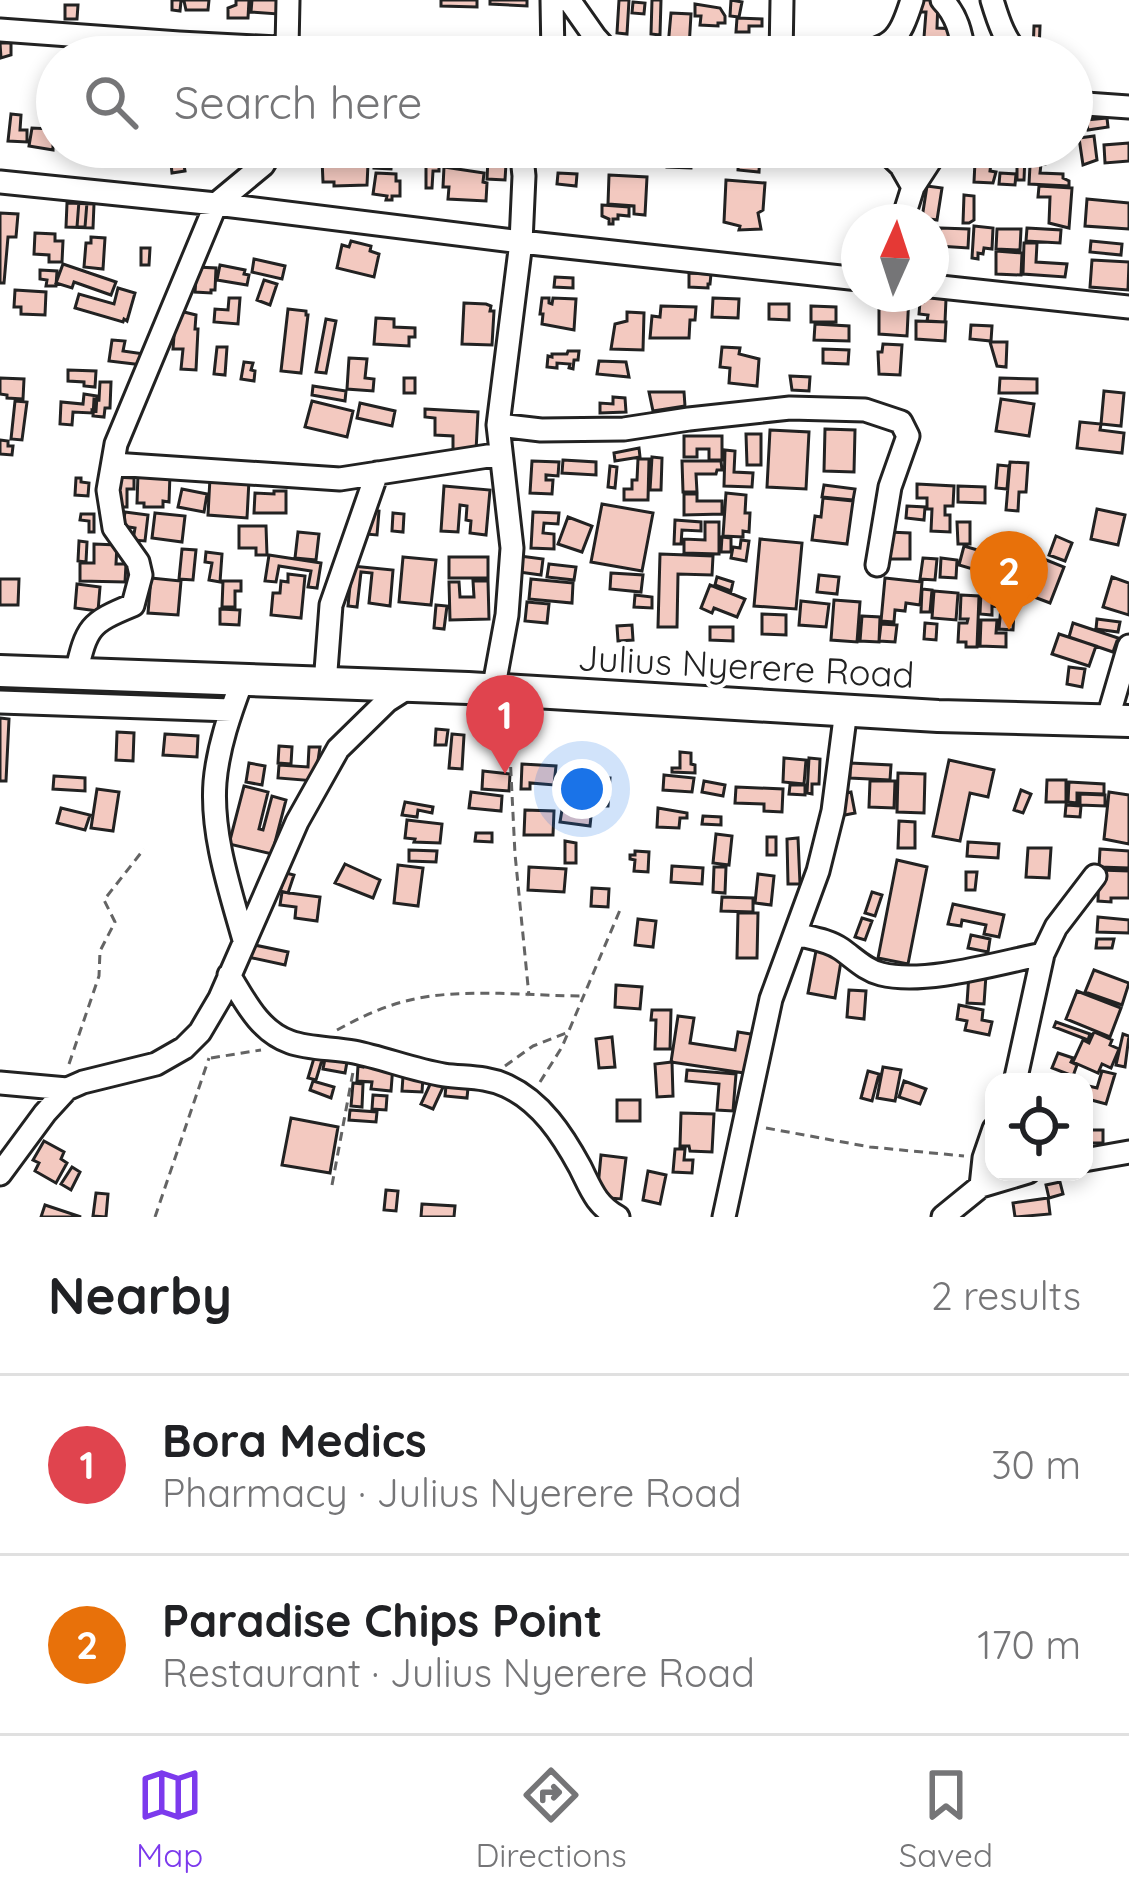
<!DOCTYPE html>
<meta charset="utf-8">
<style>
body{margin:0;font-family:Quicksand,sans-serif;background:#f6f6f6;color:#202124}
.controls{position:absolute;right:36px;bottom:36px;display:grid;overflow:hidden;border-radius:24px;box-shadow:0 6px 18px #0003}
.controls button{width:108px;height:108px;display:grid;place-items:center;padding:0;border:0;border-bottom:3px solid #e0e0e0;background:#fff;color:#202124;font:60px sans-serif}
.compass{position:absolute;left:841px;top:204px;width:108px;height:108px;border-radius:50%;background:#fff;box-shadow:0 6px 18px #0003;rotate:3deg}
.you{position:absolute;left:582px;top:789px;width:42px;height:42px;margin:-30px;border:9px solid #fff;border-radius:50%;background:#1a73e8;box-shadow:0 0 0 18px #1a73e833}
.badge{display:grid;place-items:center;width:78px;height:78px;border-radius:50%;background:#7c3aed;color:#fff;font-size:39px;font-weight:700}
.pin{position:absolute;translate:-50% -99px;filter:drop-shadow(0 3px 6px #0008)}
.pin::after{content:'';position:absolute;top:63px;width:42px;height:36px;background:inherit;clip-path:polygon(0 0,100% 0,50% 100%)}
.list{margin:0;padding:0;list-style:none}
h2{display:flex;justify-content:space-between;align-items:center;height:156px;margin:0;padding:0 48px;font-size:51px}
h2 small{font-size:39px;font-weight:400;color:#757577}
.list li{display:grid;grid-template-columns:78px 1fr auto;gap:36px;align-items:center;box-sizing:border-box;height:180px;padding:0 48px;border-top:3px solid #e0e0e0}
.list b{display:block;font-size:45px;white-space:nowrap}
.list p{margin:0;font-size:39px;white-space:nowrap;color:#757577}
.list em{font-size:39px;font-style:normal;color:#757577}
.icon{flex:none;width:66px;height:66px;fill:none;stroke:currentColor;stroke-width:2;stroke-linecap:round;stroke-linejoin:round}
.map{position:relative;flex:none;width:1129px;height:1217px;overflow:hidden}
.search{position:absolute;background:#fff;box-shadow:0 6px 18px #0003;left:36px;right:36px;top:36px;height:132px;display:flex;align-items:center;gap:30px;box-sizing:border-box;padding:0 42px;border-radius:66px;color:#757577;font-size:45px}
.sheet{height:516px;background:#fff}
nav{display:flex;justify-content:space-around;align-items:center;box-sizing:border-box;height:168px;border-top:3px solid #e0e0e0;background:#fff;font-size:33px;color:#757577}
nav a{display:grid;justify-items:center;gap:6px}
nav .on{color:#7c3aed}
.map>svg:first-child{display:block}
.building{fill:#f3c9c0;stroke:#222;stroke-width:3}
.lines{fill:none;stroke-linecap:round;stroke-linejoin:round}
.minor-casing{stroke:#222;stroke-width:27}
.highway-casing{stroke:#222;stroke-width:36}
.path{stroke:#646464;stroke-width:3;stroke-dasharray:9 6;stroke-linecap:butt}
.minor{stroke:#fff;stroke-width:21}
.highway{stroke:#fff;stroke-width:30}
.labels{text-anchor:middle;stroke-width:9;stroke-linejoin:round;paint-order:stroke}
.street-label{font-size:36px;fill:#222;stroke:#fff}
</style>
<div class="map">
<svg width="1129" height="1217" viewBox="0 0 1129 1217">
<rect width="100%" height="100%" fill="#fff"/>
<path class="building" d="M172,0H209L208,10H186L184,1H181L180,11L172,10Z
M236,0H249L248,18H228V8L236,5Z
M252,0H279L278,14L251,12Z
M441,0H477V7L441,6Z
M490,0H527V6L490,4Z
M619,0H629L627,34L617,33Z
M652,0H661L660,35L651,34Z
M731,0L742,2L739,17L730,16Z
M916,0H938L937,28L957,29L955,51L923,50L926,12H915Z
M633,2L645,3L644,14L632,13Z
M695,4L720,8L725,16V23H718V26L700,25L701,16H695Z
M65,5H78L77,19H65Z
M671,13L691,14L689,48L668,46Z
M737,18L762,19V26H749V32H736Z
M1034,26H1040L1039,51H1033Z
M76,41L101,42L100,57H75Z
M0,43H11V55L1,58Z
M11,114L21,115L20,130H27V142L8,141Z
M1107,118L1108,127L1088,130L1086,120Z
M53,123H57V145H53V150L29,146L32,128L52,129Z
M1094,136L1097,160L1083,165L1079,138Z
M1129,143V161L1105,163L1104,145Z
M107,147H159L158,159L144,158L143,162L106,160Z
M230,147H259L256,165L227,159Z
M348,147H369L368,160L327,157V152L348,154Z
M375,147H405V154L392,153L391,169L374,168Z
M455,147H507L505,180L487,179L488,159L454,157Z
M774,147H812L811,165L773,163Z
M981,147H1017V154L991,153L990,162H980Z
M1031,147L1042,148L1041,153H1046L1045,164H1041L1040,173L1063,174V178L1069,181V186L1029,184Z
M739,149L760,150L759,172L738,170Z
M668,150L688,151V154H692L691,168L667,167Z
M182,153L185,171L172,173L170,155Z
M1017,154L1025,155L1024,180H1017Z
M322,159L368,164L367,185L334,186V182H323Z
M975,162L991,163L990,171L996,172L993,183L974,182Z
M426,164H439V171H433L432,188H426Z
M444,167L484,173L483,182L487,183L486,201L448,199L449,187H443Z
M376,173L396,174V181H400V196H392V200H386L387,196L373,194Z
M558,173L577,174L576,186L557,184Z
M1000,173L1016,174L1015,185L999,184Z
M609,175L647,177L645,215L634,214V206L608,204Z
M726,180L765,183L763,210L758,213L761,229L739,230L740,226L724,222Z
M927,186L942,188L937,220L922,218Z
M1039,186L1072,188L1069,228L1049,223L1050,197H1038Z
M964,195L974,196V220L969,223H963Z
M1087,199L1129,203V229L1085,226Z
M79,201L87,202L85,227H77Z
M67,203L94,204L93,228L66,227Z
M602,205L629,207V216L618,215V219H613V224H609V219L602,216Z
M0,213L18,214L16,237H8L4,283H0Z
M974,226L993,228L992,249L984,248L983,254L978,253V259L972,258Z
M940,228L969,229L968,248L939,246Z
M1027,228L1061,230L1060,243L1026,241Z
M997,229H1021L1020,250L996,249Z
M35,233L55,234V241H63L62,262H49V255L34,254Z
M91,237L105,238L103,269L84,267L86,243H91Z
M351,241L371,246L370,251L379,254L374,277L337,268L342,245L349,247Z
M1091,241L1122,244L1121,255L1090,252Z
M1024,243H1037L1036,262L1067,264L1065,277L1023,274Z
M141,248H150L149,265H141Z
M996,251L1022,253L1021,275L996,274Z
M254,259L285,266L282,279L252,272Z
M1092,260L1129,262L1128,290L1090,287Z
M63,264L116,282L111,295L74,282L72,288L56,283Z
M220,265L245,270L244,274L249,275L247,285L217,280Z
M197,267L216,268L215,290H211V293L195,292Z
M40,270L57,271L56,286H46L47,280L40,279Z
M689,273L711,274L710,284H708V288L689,287Z
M555,277L573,278V288L554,287Z
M264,280L277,284L270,305L257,300Z
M118,288L135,293L127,321L124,319L123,322L75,308L79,294L114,304Z
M15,290L46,292L45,315L21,314V307H14Z
M879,294H909L907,336L879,334Z
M923,297L946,299L945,322L927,321L928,315L919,314L920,302H923Z
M229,298H240L238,324L214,322L215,309L228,310Z
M542,298H549V303L552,304L553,298L576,299L574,330L542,324L543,314H540Z
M713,298L739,299L738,318L712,317Z
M464,303L486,304L491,306L490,311H494L492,345L462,344Z
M769,304H789V320L769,319Z
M661,306L696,307L695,320H690L689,338H650L652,316L660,317Z
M811,306L836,307V322H811Z
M288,309L306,311V315H308L301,373L281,371Z
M176,310L196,315L195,329H198L196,370L181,369L183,349H173Z
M627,312L644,313L643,350L611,349L615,324L627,321Z
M376,318L394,319V327L415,328V337H409V346L374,344Z
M326,319L336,321L326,373L316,372Z
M916,321L946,322L945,341L916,339Z
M815,324L849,326V341L814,340Z
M971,325L992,326L991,341L970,339Z
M112,340L125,341L123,351L144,354L143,365L109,361Z
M990,342H1007L1006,367L997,366Z
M883,344L902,345L900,375L879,374L878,352H882Z
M217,347H227L225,375L214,374Z
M722,347L740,348L739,354L759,359L757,386L729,383L730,368L720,367Z
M823,349L849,350L848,364L823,363Z
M568,351H579L578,360H574L573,369L569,368L570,364L557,363V368L547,367L548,356L552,357V354H567Z
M349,358L367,359L365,378L374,379L373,391L347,389Z
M599,361L626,362L629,377L597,374Z
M244,362L253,363L251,370L255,371L254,381L241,379Z
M68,370L96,371L95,387L84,386V382L68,381Z
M790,376L810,377L809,391L792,390Z
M0,378L24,379L23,399L7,398V395L0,394Z
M404,378H415V393H404Z
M1000,378L1037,379V393H999Z
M100,382H111L110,408H105L104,417L93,416L94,399L99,400Z
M313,386L346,391L345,401L312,395Z
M1104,391L1124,393L1121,426L1101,424Z
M649,392H684L685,406L653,411Z
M84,394L97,396L96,411L92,410V413L73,412L72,425L60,424L61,402L83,404Z
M613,397L625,398L626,412L600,413V403L613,404Z
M1001,399L1034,404L1029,436L996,431Z
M15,401L27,402L22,440L11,439Z
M312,401L353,411L347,437L305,427Z
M360,403L395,411L392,426L357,418Z
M425,409L478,412L476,451L453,450V436L435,435V418L425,417Z
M1080,422L1101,424L1100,430L1124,433L1122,453L1077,448Z
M825,429L855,430L854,472L824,471Z
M770,430L809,432L806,489L767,487Z
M746,434H761V465H747Z
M684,436H722V460H709V449H697V457H684Z
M0,440L8,441V446H13L12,455L0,454Z
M639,448L640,457L615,461L614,453Z
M725,450L735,451L734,472L753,473L752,487L724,486Z
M652,457L662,458L661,490H650Z
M638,459H649L648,500H624V489H632V480H637Z
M563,460L596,462V475L562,473Z
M532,461L559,462L558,476L546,475V480H553L552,494L530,493Z
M682,461H721L722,470H717L716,474H696L697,492H683Z
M1010,462L1028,463L1026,492H1019L1018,511L1006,510Z
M998,465L1009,466L1007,489L996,488Z
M610,466L617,467L615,488L608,487Z
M138,473L170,474L169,502L163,501V507H144V503H137Z
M115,477L134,478V489H127V507H114Z
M76,478H81V482L89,483L88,496L75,495Z
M210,478L249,480L247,518L208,515Z
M917,484L954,486L953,506H945V515H950V532L931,531L932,509H927V498H917Z
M824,485L855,489L853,500L822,497Z
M444,486L490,490L486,535L470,533L471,521L466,520L467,506L460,505L458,532L441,531Z
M958,486L985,487V503L958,502Z
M182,489L207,494L204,512L178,507Z
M274,491H286V513H254L255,493L274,494Z
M726,493L746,495L745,513H750L749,532L743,531V537L723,536Z
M684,494H697V501H722V514L684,515Z
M823,498L853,501L847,544L812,540L815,516L821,517Z
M602,504L653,513L642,571L591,562Z
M907,506L925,507L924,520L906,518Z
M1097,509L1125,515L1118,545L1091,539Z
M367,510L379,511L377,535L365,534Z
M125,512L148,515L145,541L133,540L135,528L123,526Z
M533,512L559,513L558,524L544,523L543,533L554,534V549L531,548Z
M155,513L185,516L182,542L152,538Z
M393,513L404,514L403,532L392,531Z
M81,514H94V532H89V521L80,520Z
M568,517L592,526L582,552L558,544Z
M675,520L701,522V531L682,530L681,544H674Z
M705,522H719V554L684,553V539L705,540Z
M957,522H970V544H958Z
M239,526H266L267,555H256V548H239Z
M298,532L319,534L316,560L295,558Z
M888,532L910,533V559H888Z
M1056,536L1072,543L1065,561L1049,555Z
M722,537L731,538V552H721Z
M760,539L802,543L796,609L754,606Z
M741,540L749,541L746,561L731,558L733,547L740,548Z
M79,541L87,542L86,562L78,561Z
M94,544L117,545L116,564H126L125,582L80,581V563H94Z
M964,546L991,554L989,563L984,561L982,567L978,566L976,570L959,565Z
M182,549L196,550L193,580L179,579Z
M1019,549L1064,567L1050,603L1005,586Z
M206,552L222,554L220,582L209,580L212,563L205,562Z
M660,554L713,556L712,575L678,574L677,627H658Z
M269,555L321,563L317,588L308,587L311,571L279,566L276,582L265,581Z
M520,556L543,559L541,575L519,572Z
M403,557L436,560L431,605L399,602Z
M449,557H488V578H449Z
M923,558L937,559L935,580L920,579Z
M941,558L957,560L956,578L940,577Z
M549,564L576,567L574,580L547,577Z
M352,566L393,570L390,606L369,603L372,573L361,572L357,607L348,606Z
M611,573L643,575L641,592L610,589Z
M288,574L305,576L301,618L271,615L273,593H280L281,581L288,582Z
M819,575L839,577L837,594L817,592Z
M717,577L733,582L731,591L715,585Z
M1112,577L1129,583V615L1103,607Z
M151,578L181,581L178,615L148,613Z
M885,578L922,582L920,605L906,603L905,611L895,610L894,622L881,621Z
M0,579H19L18,605H0Z
M531,579L573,583L572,603L529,599Z
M223,581H241V591H235V607H222Z
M473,581H488L489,619L450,620L449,582H459L460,597H474Z
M77,584L100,587L98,611L75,608Z
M710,585L745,599L737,617L714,608L712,613L701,608Z
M922,589L932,590L930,612H921Z
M934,591L958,593L956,620L932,618Z
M981,592L1015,594L1013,630L999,629L1001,607L992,606V615L980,614Z
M635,595L652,597V608L634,607Z
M961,595L979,596L977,647H966V642H958L959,623H967L968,619H960Z
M834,600L860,602L857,642L831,640Z
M801,601L829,604L826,627L799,625Z
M527,602L549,604L547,623L525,621Z
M436,605L447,606L444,629L434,628Z
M220,609L240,610L239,625L220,624Z
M762,614L786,615V635L762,634Z
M862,616L880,617L879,642L860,641Z
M1097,619L1120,622L1118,632L1096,629Z
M981,620H997L996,633H1006V647L980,646Z
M925,623L937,624L936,640L924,639Z
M1073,623L1118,638L1113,652L1069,637Z
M881,624L897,625L895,642L879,641Z
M632,625L633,640L618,641L617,626Z
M710,627H733V641L710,640Z
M1059,634L1096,646L1089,666L1052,654Z
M1069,667L1085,669L1082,687L1067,684Z
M0,718L9,719L6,781H0Z
M436,729L448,730L446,745H435Z
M117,732L134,733L133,761L116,760Z
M165,734L198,736L197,757L163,755Z
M452,734L464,735L462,769L449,768Z
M279,746L292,747L291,764L278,763Z
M309,747H320L315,781L278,778L279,765L308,767Z
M680,752L691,753V764L695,765V773L672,772V768H680Z
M784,758L806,760L804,784L783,782Z
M809,758L820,759L819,784H812V794L807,793Z
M949,760L994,770L988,797L970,793L960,841L933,836Z
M249,763L265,766L262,785L246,782Z
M850,763L891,765L890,780L850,778Z
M522,764L556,766L554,785L530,783V789H521Z
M483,771L510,774L509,791L482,789Z
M898,773L925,774L924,813L897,812Z
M664,775L694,778L692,792L663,790Z
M54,776L85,778V791L53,789Z
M599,778H610L608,806H594L595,800H584L585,790L598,791Z
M1047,780H1066V802H1046Z
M704,781L725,785L723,796L702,792Z
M870,781H895L894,808L869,807Z
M1069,782L1104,784V794L1077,793V803L1068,802Z
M790,785H805V795L789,794Z
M244,786L268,792L259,829L263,830L272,796L286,800L272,854L229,844Z
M736,787L783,789L782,812L764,811V804L735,803Z
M97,789L119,792L113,831L91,828Z
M1021,790L1031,794L1023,813L1014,810Z
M471,792L502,796L501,811L469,808Z
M851,792L855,813L840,816L836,795Z
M1109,792L1129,795V844L1104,839Z
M1080,794L1105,795V806L1080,805Z
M405,802L433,807L432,813L418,810L417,817L402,815Z
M563,804L592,807L590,826L560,822Z
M1066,805L1081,806L1080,817L1065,816Z
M61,808L90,815L85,830L57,823Z
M658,808L687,813V818H680L679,828L657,827Z
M525,810L554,811L553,835H524Z
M703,816L721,817V825L702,824Z
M407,820L442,824L440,843L414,842L415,839L405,838Z
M899,821L915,822V848H898Z
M476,833H492V842L475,841Z
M716,834L732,836L729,865L713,863Z
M767,837H776V855H767Z
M798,838L800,884H788L787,839Z
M565,841L576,843V863H565Z
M968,842L999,844L998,858L967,856Z
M1028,848H1051L1049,878L1026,877Z
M1100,849L1129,851V868L1099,867Z
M409,850L437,851L436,862L409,861Z
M635,851L649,852L648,872L634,871L635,860L630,859V855H635Z
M897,860L927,867L908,964L878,958Z
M345,864L380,880L373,898L335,883Z
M398,865L423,868L418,906L394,903Z
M672,866L703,868L702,884L671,882Z
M529,867L566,869L564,892L528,890Z
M714,867H726L725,893L713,892Z
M1099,870L1129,871V898H1111V902L1098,901Z
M966,872H977L975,890H966Z
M286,873L294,875L288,893L280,891Z
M758,874L774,876L771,905L755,903Z
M592,888L609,889L608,907L591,906Z
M282,892L320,897L317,921L295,918L296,907L280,905Z
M872,892L882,895L875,916L865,913Z
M722,897L753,898V912L721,911Z
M953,904L1004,915L999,937L984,934L986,925L962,920L961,926L948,924Z
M738,913H758L757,958H737Z
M1098,917L1129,920V933L1097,932Z
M862,918L872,921L865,940L855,937Z
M638,919L656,921L653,947L635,945Z
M971,935L990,939L988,952L968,948Z
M1097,939H1114L1112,948H1096Z
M250,944L288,952L285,965L248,957Z
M816,951L842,955L835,998L808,993Z
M1094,970L1129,983L1122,1005L1085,992Z
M969,974L986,975L984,1004L967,1003Z
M616,985L642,987L640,1009L615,1007Z
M849,990L866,991L864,1019L847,1017Z
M1077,991L1121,1008L1110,1037L1066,1019Z
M959,1005L983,1010L982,1020L992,1022L989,1035L965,1030L967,1021L957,1019Z
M652,1010H671L670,1049H655L656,1020H651Z
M678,1016L694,1018L690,1043L735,1050L738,1032L757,1035L751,1074L671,1062Z
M1056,1022L1090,1034L1088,1040L1054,1027Z
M1094,1032L1112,1040L1110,1045L1119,1049L1111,1068L1102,1064L1098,1073L1073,1062L1083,1040L1089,1043Z
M1123,1034L1129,1036L1125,1067L1116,1065Z
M612,1037L615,1067L599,1068L596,1039Z
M1058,1053L1073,1058L1071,1062L1077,1065L1073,1076L1052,1068Z
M314,1058L322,1060L316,1080L308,1078Z
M325,1059L347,1062L345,1073L323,1069Z
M672,1062L673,1096L657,1097L655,1064Z
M364,1063L393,1065L391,1091L371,1089L372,1082L357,1081L358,1066L363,1067Z
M883,1067L901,1070L895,1101L877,1098Z
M687,1070L736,1074L733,1111L717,1110L719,1084L686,1081Z
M868,1071L879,1074L872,1101L861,1098Z
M1102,1071L1115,1074L1106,1104L1084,1098V1085L1097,1088Z
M403,1076L423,1077L422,1092L402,1091Z
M433,1078L445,1083L433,1109L421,1104Z
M313,1081L334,1087L331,1098L310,1090Z
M904,1081L926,1089L920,1104L899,1097Z
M353,1083L363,1084L362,1107L351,1106Z
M446,1086L468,1088L467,1098L445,1096Z
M373,1095L387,1096L386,1110L372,1109Z
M617,1100H640V1121H617Z
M350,1110L377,1112L376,1122L349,1120Z
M681,1113L714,1114L712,1152L690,1151L689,1146H680Z
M291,1118L338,1127L330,1173L282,1165Z
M1084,1130H1103V1143H1084Z
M44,1141L64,1152L61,1159L67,1163L56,1183L35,1171L39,1163L33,1160Z
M675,1149H685L684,1160H693L692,1173L673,1172Z
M601,1155L626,1158L621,1199L597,1197Z
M72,1167L80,1172L71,1190L61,1184Z
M648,1171L666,1175L660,1204L643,1200Z
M1060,1182L1063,1194L1049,1198L1046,1185Z
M386,1190L398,1191L396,1211L384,1210Z
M96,1193L108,1194L106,1217L93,1216Z
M1048,1198L1050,1214L1015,1217L1013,1203Z
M422,1204L455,1206L454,1217H421Z
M45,1205L81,1217H41Z"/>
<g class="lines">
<g class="minor-casing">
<path id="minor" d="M552,0L553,57
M569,0L595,37L613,57
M942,0C958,16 961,35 965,57
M992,0C998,20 1005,43 1022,57
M0,30L179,43L455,57
M287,48L288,0
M781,57L782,0
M848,57C892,46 898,44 912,0
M1072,103L1129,107
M881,147L901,166L913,187
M0,182L216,204L521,242L859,279
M902,222L913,187L939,147
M931,286L1129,307
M498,425L541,430L624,429L689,419L790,408L865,410L901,422L908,436L890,487L877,565
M113,464L340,479L501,454
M76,673C87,627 89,623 133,605L141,575L138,562L114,528L108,490L116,444L216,204L263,165L274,147
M242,681C230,713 218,747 215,782C211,834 230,890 244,940
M325,684L331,605L377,473
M493,691L507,615L512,548L498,425L521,242L524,176L521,147
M0,702L231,710
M1107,721L1129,646
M796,934C811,938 828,940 841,949C854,958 865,970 881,974C925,985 998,963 1043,954
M229,975C245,1001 259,1031 290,1042C309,1049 333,1048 354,1052C384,1058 413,1070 444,1075C465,1078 486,1076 507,1086C541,1102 562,1134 580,1167C591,1189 596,1205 618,1217
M1015,1082L1043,954L1056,927L1095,876
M0,1083L67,1089
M1084,1160L1129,1152
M0,1174L45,1113L67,1089L83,1082L156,1064L184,1048L200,1032L220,998L297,822L338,749L387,701L409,687
M981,1186L984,1158L994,1129
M724,1217L771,999L818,871L833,811L846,710
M943,1217L981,1186L1028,1172"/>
</g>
<g class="highway-casing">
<path id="highway" d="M0,671L468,688L938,716L1129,721"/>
</g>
<path class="path" d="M486,714L503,737L510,754L515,854L529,996
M337,1030C359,1018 382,1007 406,1001C458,987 530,996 584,996
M211,1058L261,1050
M69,1064L99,976L100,951L115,922L104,900L144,849
M505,1066L533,1046L569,1032
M540,1082L562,1047L620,910
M766,1128L870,1147L964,1156
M332,1185L353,1072
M155,1217L209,1058"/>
<use href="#minor" class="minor"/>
<use href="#highway" class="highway"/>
</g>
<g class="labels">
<g class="street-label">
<text transform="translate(746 666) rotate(3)" y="13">Julius Nyerere Road</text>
</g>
</g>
</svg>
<div class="controls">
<button><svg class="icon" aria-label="locate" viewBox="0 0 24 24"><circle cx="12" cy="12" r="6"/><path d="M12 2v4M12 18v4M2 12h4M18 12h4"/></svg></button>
</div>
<svg class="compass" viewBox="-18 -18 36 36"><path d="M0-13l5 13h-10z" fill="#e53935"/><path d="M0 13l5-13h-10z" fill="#757577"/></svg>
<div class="you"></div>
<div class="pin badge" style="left:505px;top:774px;background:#e0444e">1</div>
<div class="pin badge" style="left:1009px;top:630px;background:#e8710a">2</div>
<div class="search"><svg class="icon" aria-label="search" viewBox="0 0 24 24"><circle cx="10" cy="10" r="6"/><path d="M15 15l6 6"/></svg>Search here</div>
</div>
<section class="sheet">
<h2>Nearby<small>2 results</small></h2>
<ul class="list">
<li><span class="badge" style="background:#e0444e">1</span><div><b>Bora Medics</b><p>Pharmacy · Julius Nyerere Road</p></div><em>30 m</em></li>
<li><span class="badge" style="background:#e8710a">2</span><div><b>Paradise Chips Point</b><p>Restaurant · Julius Nyerere Road</p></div><em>170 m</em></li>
</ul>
</section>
<nav>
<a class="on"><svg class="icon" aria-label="map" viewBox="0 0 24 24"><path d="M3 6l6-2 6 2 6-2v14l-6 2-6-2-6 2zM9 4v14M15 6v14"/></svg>Map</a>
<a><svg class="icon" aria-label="directions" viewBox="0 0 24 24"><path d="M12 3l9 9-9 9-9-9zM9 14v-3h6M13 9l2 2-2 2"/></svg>Directions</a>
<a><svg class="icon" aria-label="saved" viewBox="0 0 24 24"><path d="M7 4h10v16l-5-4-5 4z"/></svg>Saved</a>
</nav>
